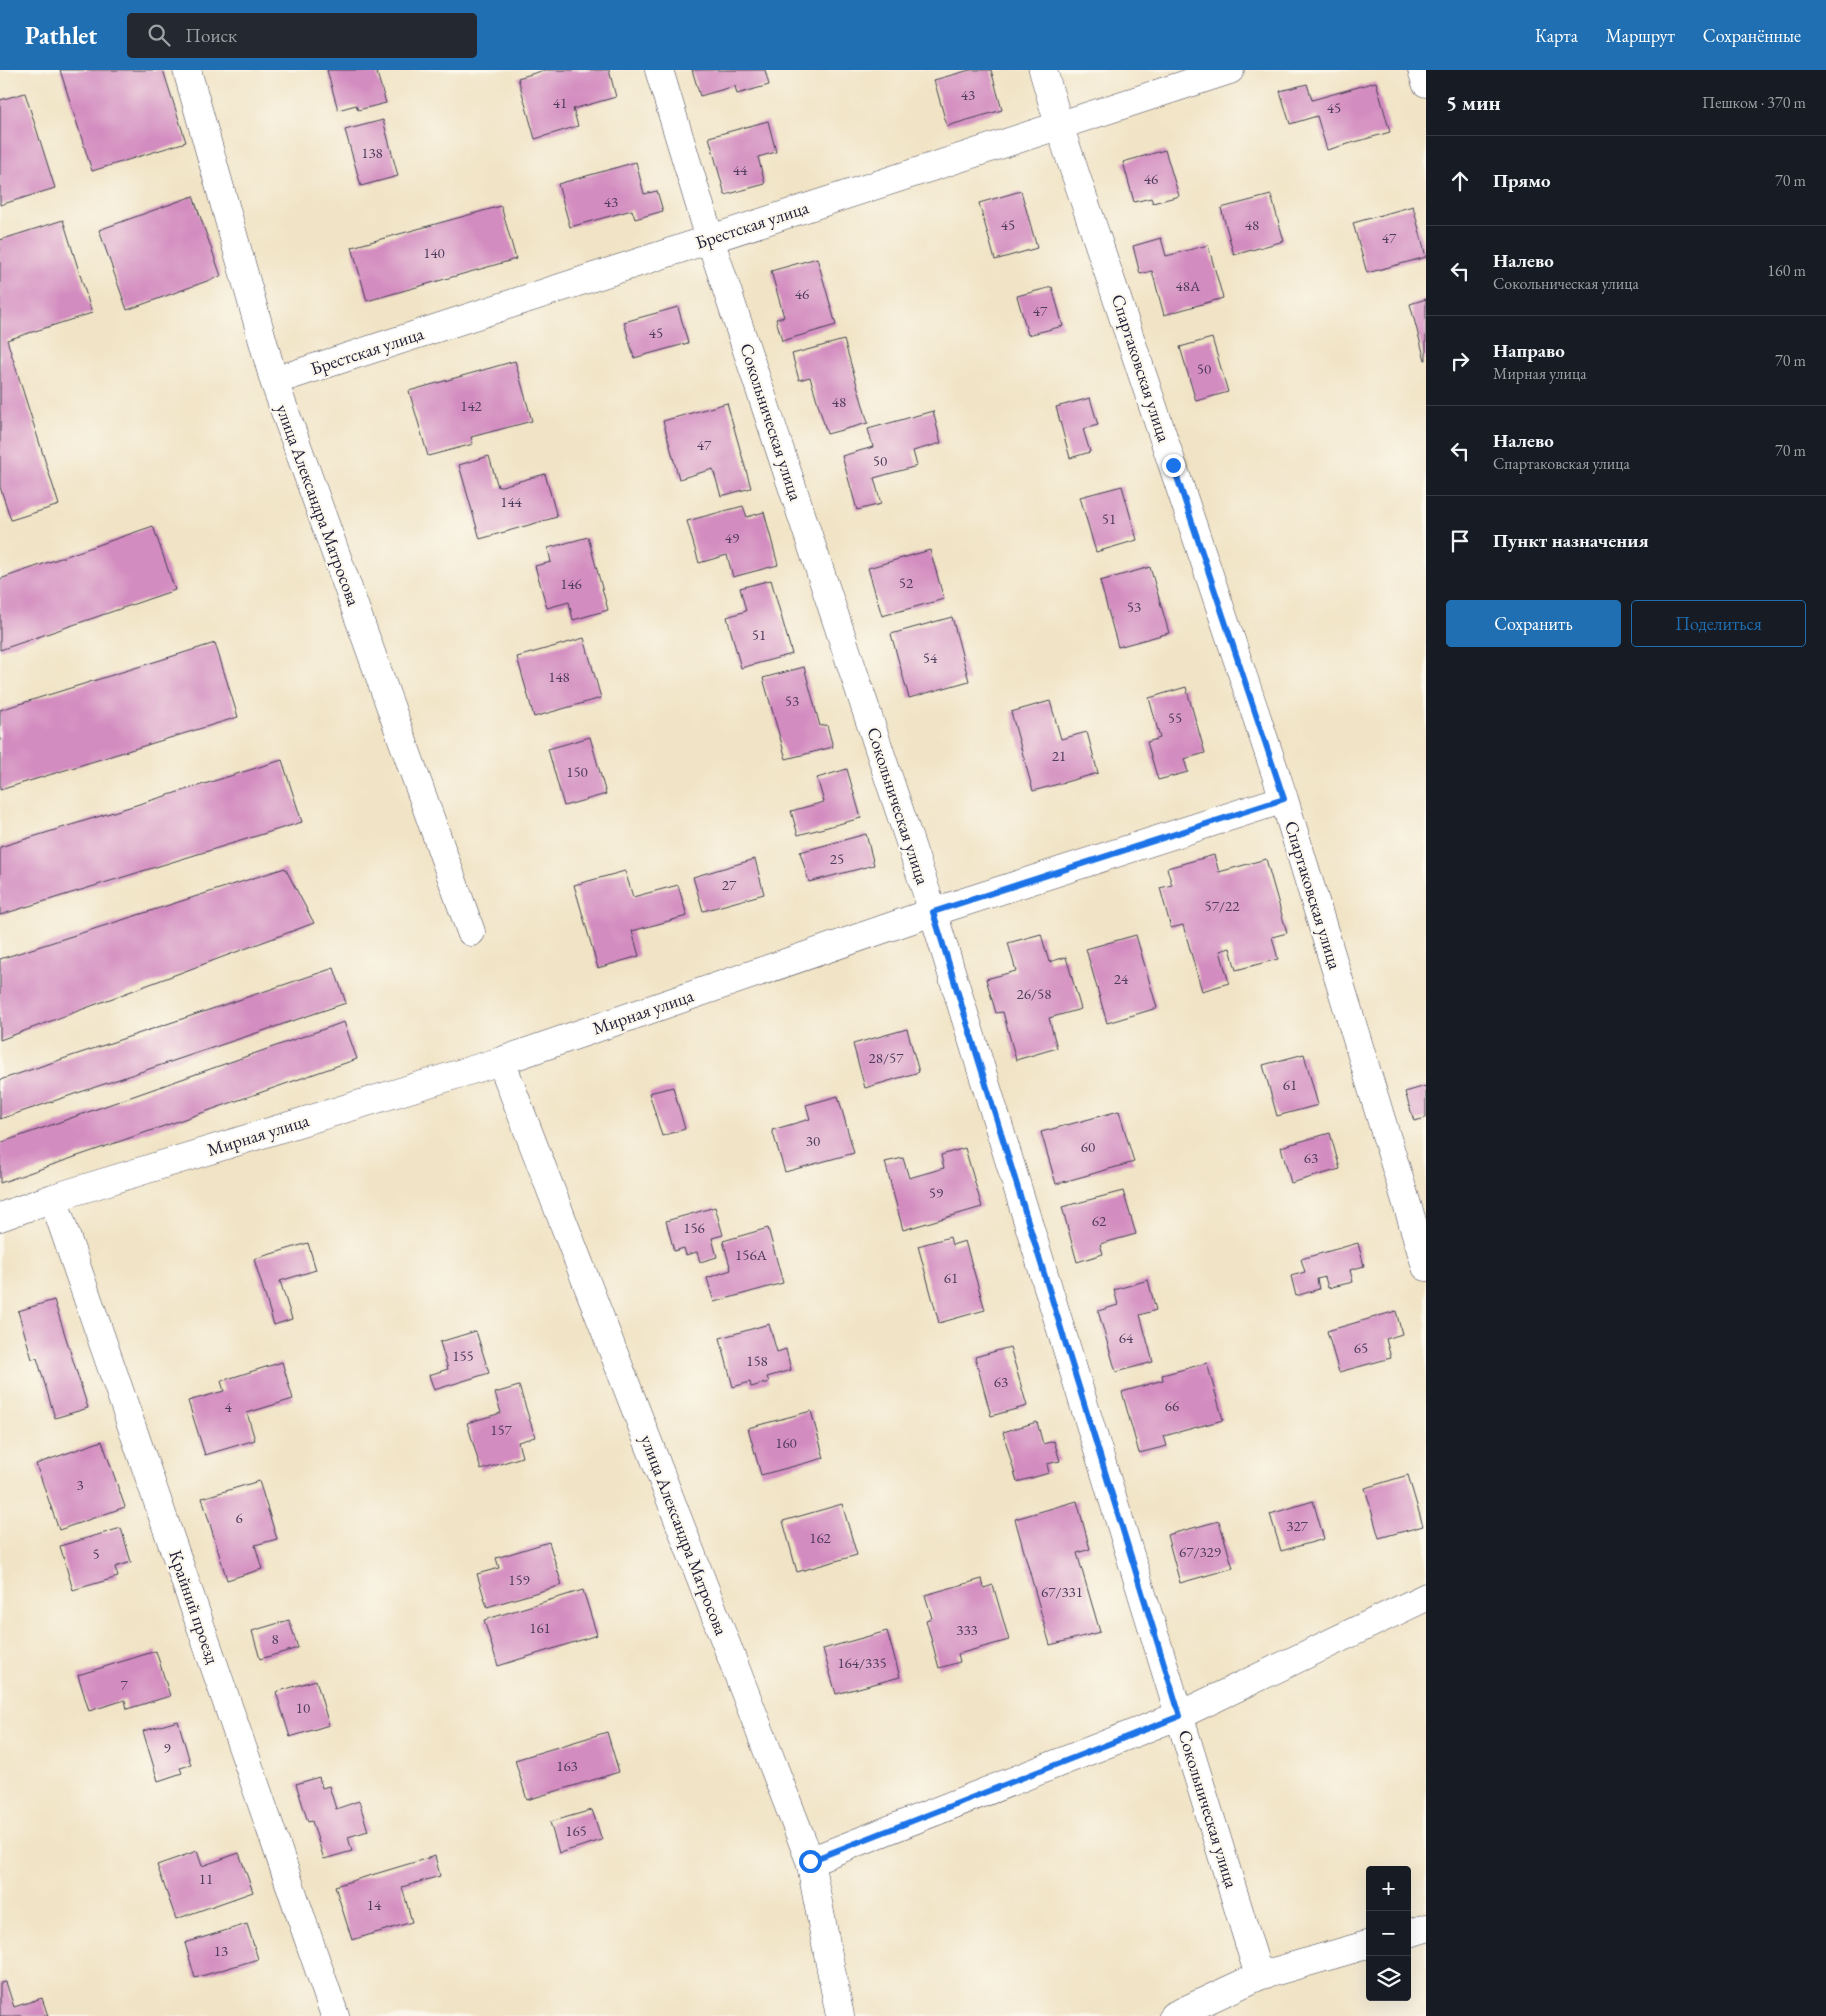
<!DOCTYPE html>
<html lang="ru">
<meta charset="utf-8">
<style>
body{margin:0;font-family:"EB Garamond",serif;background:#242831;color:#f1f3f6}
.controls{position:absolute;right:15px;bottom:15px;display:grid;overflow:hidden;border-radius:5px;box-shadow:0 5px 20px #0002}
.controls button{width:45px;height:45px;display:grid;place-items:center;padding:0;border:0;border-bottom:1px solid #363941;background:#171b24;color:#f1f3f6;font:25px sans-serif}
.stop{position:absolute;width:15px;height:15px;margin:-11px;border:4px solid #1a73e8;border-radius:50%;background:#fff}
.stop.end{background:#1a73e8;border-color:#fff;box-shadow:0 1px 5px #0008}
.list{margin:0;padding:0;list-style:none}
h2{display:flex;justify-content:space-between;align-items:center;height:65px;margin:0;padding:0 20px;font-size:21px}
h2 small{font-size:16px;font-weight:400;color:#9ea1a6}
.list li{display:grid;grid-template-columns:32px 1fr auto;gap:15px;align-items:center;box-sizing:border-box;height:90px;padding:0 20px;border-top:1px solid #363941}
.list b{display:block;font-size:19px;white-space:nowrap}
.list p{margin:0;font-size:16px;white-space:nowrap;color:#9ea1a6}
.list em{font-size:16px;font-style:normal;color:#9ea1a6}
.actions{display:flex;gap:10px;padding:15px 20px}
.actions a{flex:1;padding:11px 0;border:1px solid #1f6fb2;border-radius:5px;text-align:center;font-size:18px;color:#1f6fb2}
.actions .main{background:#1f6fb2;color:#fff}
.icon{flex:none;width:28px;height:28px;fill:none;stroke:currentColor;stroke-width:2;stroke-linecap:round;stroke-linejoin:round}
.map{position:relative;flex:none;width:1426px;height:1946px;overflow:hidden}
header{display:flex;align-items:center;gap:30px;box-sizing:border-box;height:70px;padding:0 25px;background:#1f6fb2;color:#fff}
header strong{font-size:24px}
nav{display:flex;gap:28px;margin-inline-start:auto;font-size:18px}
.search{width:350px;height:45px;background:#242831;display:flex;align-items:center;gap:12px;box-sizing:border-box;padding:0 18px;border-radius:5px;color:#9ea1a6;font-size:19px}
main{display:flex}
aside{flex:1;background:#171b24}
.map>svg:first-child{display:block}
.building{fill:#d38cc0}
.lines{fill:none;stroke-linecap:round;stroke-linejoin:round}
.minor-casing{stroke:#413f50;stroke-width:29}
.minor{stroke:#fff;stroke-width:28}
.route{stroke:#1a73e8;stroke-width:6}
.labels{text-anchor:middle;stroke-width:4.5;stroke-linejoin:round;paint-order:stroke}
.number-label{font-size:15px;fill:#4e3c5c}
.street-label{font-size:18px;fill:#22223b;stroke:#fbf7ec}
</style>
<header>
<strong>Pathlet</strong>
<div class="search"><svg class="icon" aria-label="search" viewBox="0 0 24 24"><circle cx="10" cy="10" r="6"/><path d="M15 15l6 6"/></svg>Поиск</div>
<nav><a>Карта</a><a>Маршрут</a><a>Сохранённые</a></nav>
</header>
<main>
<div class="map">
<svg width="1426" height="1946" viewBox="0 0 1426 1946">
<rect width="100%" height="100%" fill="#fbf7ec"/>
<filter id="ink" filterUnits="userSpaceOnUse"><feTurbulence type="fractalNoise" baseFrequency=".02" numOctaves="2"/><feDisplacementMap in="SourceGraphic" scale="10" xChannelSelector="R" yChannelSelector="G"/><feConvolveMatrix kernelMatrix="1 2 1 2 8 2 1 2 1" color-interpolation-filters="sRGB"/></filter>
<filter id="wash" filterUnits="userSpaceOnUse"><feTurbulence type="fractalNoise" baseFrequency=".0096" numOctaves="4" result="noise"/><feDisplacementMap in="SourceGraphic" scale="20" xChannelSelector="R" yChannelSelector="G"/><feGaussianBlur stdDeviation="1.12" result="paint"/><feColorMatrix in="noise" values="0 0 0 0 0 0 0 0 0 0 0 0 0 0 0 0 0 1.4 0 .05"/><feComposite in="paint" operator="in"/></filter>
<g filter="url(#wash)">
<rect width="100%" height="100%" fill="#f1e4c6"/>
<g id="blocks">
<path class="building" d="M60,0H163L186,72L92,101Z
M327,0H376L386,33L358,40L356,35L338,40Z
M545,0H609L616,27L573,39L578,56L535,69L518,8Z
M692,0H765L769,15L737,24L735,16L700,26Z
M970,0H991L1002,40L947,56L934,10Z
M1376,12L1390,62L1327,80L1317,46L1290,54L1280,21L1307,14L1312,30Z
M25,23L55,118L0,135V30Z
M383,50L398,106L361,116L345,60Z
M768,51L776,82L758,87L765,114L725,125L709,67Z
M1165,80L1179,126L1153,133L1151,128L1134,132L1123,92Z
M636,92L644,124L657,121L663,141L635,149L632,140L570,157L558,114Z
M1021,121L1037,178L995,190L979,133Z
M1271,125L1284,171L1234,185L1221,138Z
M193,126L221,206L127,240L99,160Z
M501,136L516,189L367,231L352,177Z
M1413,136L1426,187L1367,203L1353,153Z
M63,150L92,243L7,270L59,435L11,450L0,417V170Z
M1161,168L1166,186L1208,175L1223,228L1164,245L1152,201L1140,204L1133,176Z
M817,188L836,255L782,271L776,249L784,247L771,201Z
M1052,217L1063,256L1028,265L1017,226Z
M1426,229V290H1425L1410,234Z
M678,237L688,273L634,288L624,252Z
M1212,268L1228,322L1196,331L1180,277Z
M844,270L868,353L827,364L810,307L799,310L792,284Z
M515,291L532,351L471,367L473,374L428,386L409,321Z
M1090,328L1098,355L1083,359L1090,382L1070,388L1056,337Z
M727,333L751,418L721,426L713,399L679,409L663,351Z
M933,341L941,373L913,381L917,396L874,408L881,434L857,440L842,386L873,377L868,359Z
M489,386L498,417L545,404L557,447L480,469L459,395Z
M1122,416L1137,470L1096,482L1080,427Z
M743,436L747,447L764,442L778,495L733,507L727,485L699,493L687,451Z
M153,456L175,520L0,580V509Z
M588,467L608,540L573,550L569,532L547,538L535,496L551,492L548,478Z
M930,480L944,529L882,546L868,498Z
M1150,497L1169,563L1118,577L1100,511Z
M771,510L792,584L741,598L727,547L746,541L740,518Z
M952,547L969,611L909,628L891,564Z
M584,568L601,628L534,647L517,587Z
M215,573L238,647L0,720V640Z
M804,597L820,656L827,655L833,677L786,689L763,608Z
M1186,617L1205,683L1184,689L1188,702L1158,710L1147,672L1160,668L1149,628Z
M1050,631L1061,669L1087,662L1098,703L1033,721L1011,642Z
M590,667L606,724L564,736L548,679Z
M282,690L302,752L0,845V777Z
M847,699L861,748L798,765L791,741L824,732L817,708Z
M866,764L874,795L809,812L800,782Z
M1214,785L1219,802L1266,789L1287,863L1272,867L1278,889L1236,900L1230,878L1220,881L1229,913L1202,921L1183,855L1171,858L1160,818L1172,815L1167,798Z
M755,789L764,824L703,841L693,807Z
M285,798L314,853L0,970V889Z
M625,801L633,827L678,815L687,846L632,861L639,886L598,898L574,815Z
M1041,864L1049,892L1066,887L1081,939L1049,948L1057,978L1016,990L1003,942L996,943L986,909L1016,901L1008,873Z
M1136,865L1157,938L1107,953L1086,879Z
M334,898L346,933L0,1049V1010Z
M344,952L357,989L0,1113V1073Z
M907,959L919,1002L865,1018L853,974Z
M1304,984L1318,1035L1277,1046L1263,995Z
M1426,1016V1048L1414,1051L1405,1022Z
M673,1017L685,1059L662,1066L649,1023Z
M838,1026L854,1083L785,1102L772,1060L810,1049L806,1035Z
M1119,1041L1134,1092L1056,1114L1041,1062Z
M1330,1063L1340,1099L1291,1113L1281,1077Z
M965,1078L982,1137L903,1160L885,1092L903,1088L909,1108L944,1098L941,1085Z
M1123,1121L1136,1164L1100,1174L1103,1184L1077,1192L1062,1137Z
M715,1137L723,1165L712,1168L717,1187L700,1192L697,1182L686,1185L684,1178L674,1181L666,1151Z
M768,1158L783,1213L714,1232L707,1208L731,1200L723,1171Z
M950,1167L952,1175L965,1171L985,1240L939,1253L918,1176Z
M308,1173L316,1200L280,1211L292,1249L274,1255L254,1189Z
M1358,1173L1364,1196L1350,1200L1353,1212L1328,1218L1325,1207L1317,1209L1319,1219L1296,1226L1291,1206L1305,1202L1301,1189Z
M1148,1210L1156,1240L1140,1245L1153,1292L1116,1302L1098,1241L1118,1235L1114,1220Z
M54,1230L88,1338L55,1348L37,1288L32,1289L18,1241Z
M1396,1241L1402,1264L1386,1269L1391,1288L1339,1302L1327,1261Z
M769,1254L777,1282L786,1279L791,1300L767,1307L769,1312L751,1317L750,1312L733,1317L720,1268Z
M476,1261L489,1303L434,1320L429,1305L448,1299L440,1272Z
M1010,1277L1027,1336L991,1346L975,1287Z
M282,1292L293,1329L247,1343L255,1370L205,1385L188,1331L224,1321L221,1311Z
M1207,1293L1223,1350L1164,1366L1167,1376L1139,1383L1122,1322L1163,1310L1162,1305Z
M519,1316L535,1367L518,1372L522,1387L481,1400L467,1353L501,1343L495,1323Z
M811,1341L824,1388L761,1405L748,1358Z
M1037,1352L1043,1374L1054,1371L1060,1391L1047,1394L1049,1403L1017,1412L1003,1362Z
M102,1371L125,1437L59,1460L36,1394Z
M1408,1405L1423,1456L1379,1468L1365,1418Z
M259,1411L277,1469L255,1475L262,1499L227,1510L202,1428Z
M1077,1431L1090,1479L1077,1483L1100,1562L1050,1575L1015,1449Z
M1313,1431L1324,1469L1281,1481L1270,1444Z
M842,1434L857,1485L797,1502L783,1451Z
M1219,1451L1233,1498L1180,1513L1167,1465Z
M121,1458L131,1492L115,1497L118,1507L73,1520L60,1476Z
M549,1472L562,1515L487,1537L477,1504L499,1498L496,1488Z
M982,1509L984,1518L993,1515L1009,1570L958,1584L960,1592L939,1598L926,1550L932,1548L925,1525Z
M583,1520L597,1565L498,1596L484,1550Z
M289,1550L298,1578L260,1589L252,1561Z
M887,1561L900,1607L836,1624L823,1579Z
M156,1581L170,1626L127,1639L125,1630L89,1641L78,1605Z
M316,1610L329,1655L290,1667L276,1622Z
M178,1651L191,1695L180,1698L182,1703L158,1711L143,1661Z
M607,1662L619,1702L527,1730L515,1690Z
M319,1707L322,1718L329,1716L336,1739L359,1731L368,1761L348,1767L352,1781L324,1789L312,1751L308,1752L296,1714Z
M592,1740L602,1770L559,1783L550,1752Z
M197,1781L202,1796L239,1783L253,1822L176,1849L157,1795Z
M435,1786L440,1806L402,1817L412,1852L352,1870L335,1816Z
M247,1854L258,1889L195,1908L185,1873Z
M6,1912L14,1937L42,1928L48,1946H0V1913Z"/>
</g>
</g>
<g filter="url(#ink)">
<use href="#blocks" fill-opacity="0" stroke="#413f50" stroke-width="1"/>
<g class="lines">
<g class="minor-casing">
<path id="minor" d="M187,0L274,311L471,862
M659,0L710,169L933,842L1259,1906
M1043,0L1059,55L1284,729L1426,1197
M1422,0L1426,13
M274,311L1230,0
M501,991L810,1791L840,1946
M53,1128L335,1946
M0,1147L53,1128L501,991L933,842L1284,729
M810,1791L1180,1645L1426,1527
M1407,1864L1426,1858
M1173,1946L1259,1906L1370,1874"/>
</g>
<use href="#minor" class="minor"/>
</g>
</g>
<g class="lines" filter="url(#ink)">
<path class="route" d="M810,1791L1180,1646L933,842L1284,729L1173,395"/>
</g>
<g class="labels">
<g class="number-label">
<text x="968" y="30">43</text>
<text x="560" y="38">41</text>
<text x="1334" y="43">45</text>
<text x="372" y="88">138</text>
<text x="740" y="105">44</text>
<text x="1151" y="114">46</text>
<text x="611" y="137">43</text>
<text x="1008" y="160">45</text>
<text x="1252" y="160">48</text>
<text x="1389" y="173">47</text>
<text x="434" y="188">140</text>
<text x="1188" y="221">48А</text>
<text x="802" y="229">46</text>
<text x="1040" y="246">47</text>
<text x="656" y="268">45</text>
<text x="1204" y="304">50</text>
<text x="839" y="337">48</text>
<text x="471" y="341">142</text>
<text x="704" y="380">47</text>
<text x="880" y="396">50</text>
<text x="511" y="437">144</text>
<text x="1109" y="454">51</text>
<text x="732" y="473">49</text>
<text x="906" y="518">52</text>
<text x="571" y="519">146</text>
<text x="1134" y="542">53</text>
<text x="759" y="570">51</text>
<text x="930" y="593">54</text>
<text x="559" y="612">148</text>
<text x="792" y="636">53</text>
<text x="1175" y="653">55</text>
<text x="1059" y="691">21</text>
<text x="577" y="707">150</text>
<text x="837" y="794">25</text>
<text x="729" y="820">27</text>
<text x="1222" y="841">57/22</text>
<text x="1121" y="914">24</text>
<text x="1034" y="929">26/58</text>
<text x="886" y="993">28/57</text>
<text x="1290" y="1020">61</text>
<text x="813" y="1076">30</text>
<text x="1088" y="1082">60</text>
<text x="1311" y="1093">63</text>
<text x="936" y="1128">59</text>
<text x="1099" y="1156">62</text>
<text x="694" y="1163">156</text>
<text x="751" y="1190">156А</text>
<text x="951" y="1213">61</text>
<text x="1126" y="1273">64</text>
<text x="1361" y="1283">65</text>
<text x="463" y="1291">155</text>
<text x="757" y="1296">158</text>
<text x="1001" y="1317">63</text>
<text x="1172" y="1341">66</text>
<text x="228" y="1342">4</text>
<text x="501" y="1365">157</text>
<text x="786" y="1378">160</text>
<text x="80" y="1420">3</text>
<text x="239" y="1453">6</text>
<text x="1297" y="1461">327</text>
<text x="820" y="1473">162</text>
<text x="1200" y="1487">67/329</text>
<text x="96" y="1489">5</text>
<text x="519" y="1515">159</text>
<text x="1062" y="1527">67/331</text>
<text x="540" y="1563">161</text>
<text x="967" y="1565">333</text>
<text x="275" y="1574">8</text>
<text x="862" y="1598">164/335</text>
<text x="124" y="1620">7</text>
<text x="303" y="1643">10</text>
<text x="167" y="1683">9</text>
<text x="567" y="1701">163</text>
<text x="576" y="1766">165</text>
<text x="206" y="1814">11</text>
<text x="374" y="1840">14</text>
<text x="221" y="1886">13</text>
</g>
<g class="street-label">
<text transform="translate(752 155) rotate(-18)" y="6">Брестская улица</text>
<text transform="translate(367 281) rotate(-18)" y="6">Брестская улица</text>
<text transform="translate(1141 298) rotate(72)" y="6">Спартаковская улица</text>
<text transform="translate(771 352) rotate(72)" y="6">Сокольническая улица</text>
<text transform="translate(318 435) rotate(70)" y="6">улица Александра Матросова</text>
<text transform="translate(898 736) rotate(72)" y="6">Сокольническая улица</text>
<text transform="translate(1313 825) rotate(73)" y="6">Спартаковская улица</text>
<text transform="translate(643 942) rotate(-19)" y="6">Мирная улица</text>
<text transform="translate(258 1065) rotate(-17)" y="6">Мирная улица</text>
<text transform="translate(684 1465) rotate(69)" y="6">улица Александра Матросова</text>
<text transform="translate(194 1537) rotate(71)" y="6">Крайний проезд</text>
<text transform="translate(1208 1739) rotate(73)" y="6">Сокольническая улица</text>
</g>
</g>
</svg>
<div class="controls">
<button>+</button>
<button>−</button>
<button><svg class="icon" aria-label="layers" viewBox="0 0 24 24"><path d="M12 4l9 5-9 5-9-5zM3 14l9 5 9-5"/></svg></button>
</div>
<div class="stop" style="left:810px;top:1791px"></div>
<div class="stop end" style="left:1173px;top:395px"></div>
</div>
<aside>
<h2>5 мин<small>Пешком · 370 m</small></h2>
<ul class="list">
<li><svg class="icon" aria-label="ahead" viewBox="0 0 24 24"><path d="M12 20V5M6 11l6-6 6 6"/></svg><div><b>Прямо</b></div><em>70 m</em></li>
<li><svg class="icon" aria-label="left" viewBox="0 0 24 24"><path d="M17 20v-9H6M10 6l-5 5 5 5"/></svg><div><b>Налево</b><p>Сокольническая улица</p></div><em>160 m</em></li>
<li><svg class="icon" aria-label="right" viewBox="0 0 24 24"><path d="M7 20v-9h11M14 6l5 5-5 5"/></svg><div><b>Направо</b><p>Мирная улица</p></div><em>70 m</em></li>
<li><svg class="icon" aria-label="left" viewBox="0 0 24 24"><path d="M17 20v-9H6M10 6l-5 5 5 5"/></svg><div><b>Налево</b><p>Спартаковская улица</p></div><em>70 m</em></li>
<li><svg class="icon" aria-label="arrive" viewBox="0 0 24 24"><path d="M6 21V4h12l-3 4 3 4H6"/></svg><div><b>Пункт назначения</b></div></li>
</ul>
<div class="actions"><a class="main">Сохранить</a><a>Поделиться</a></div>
</aside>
</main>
